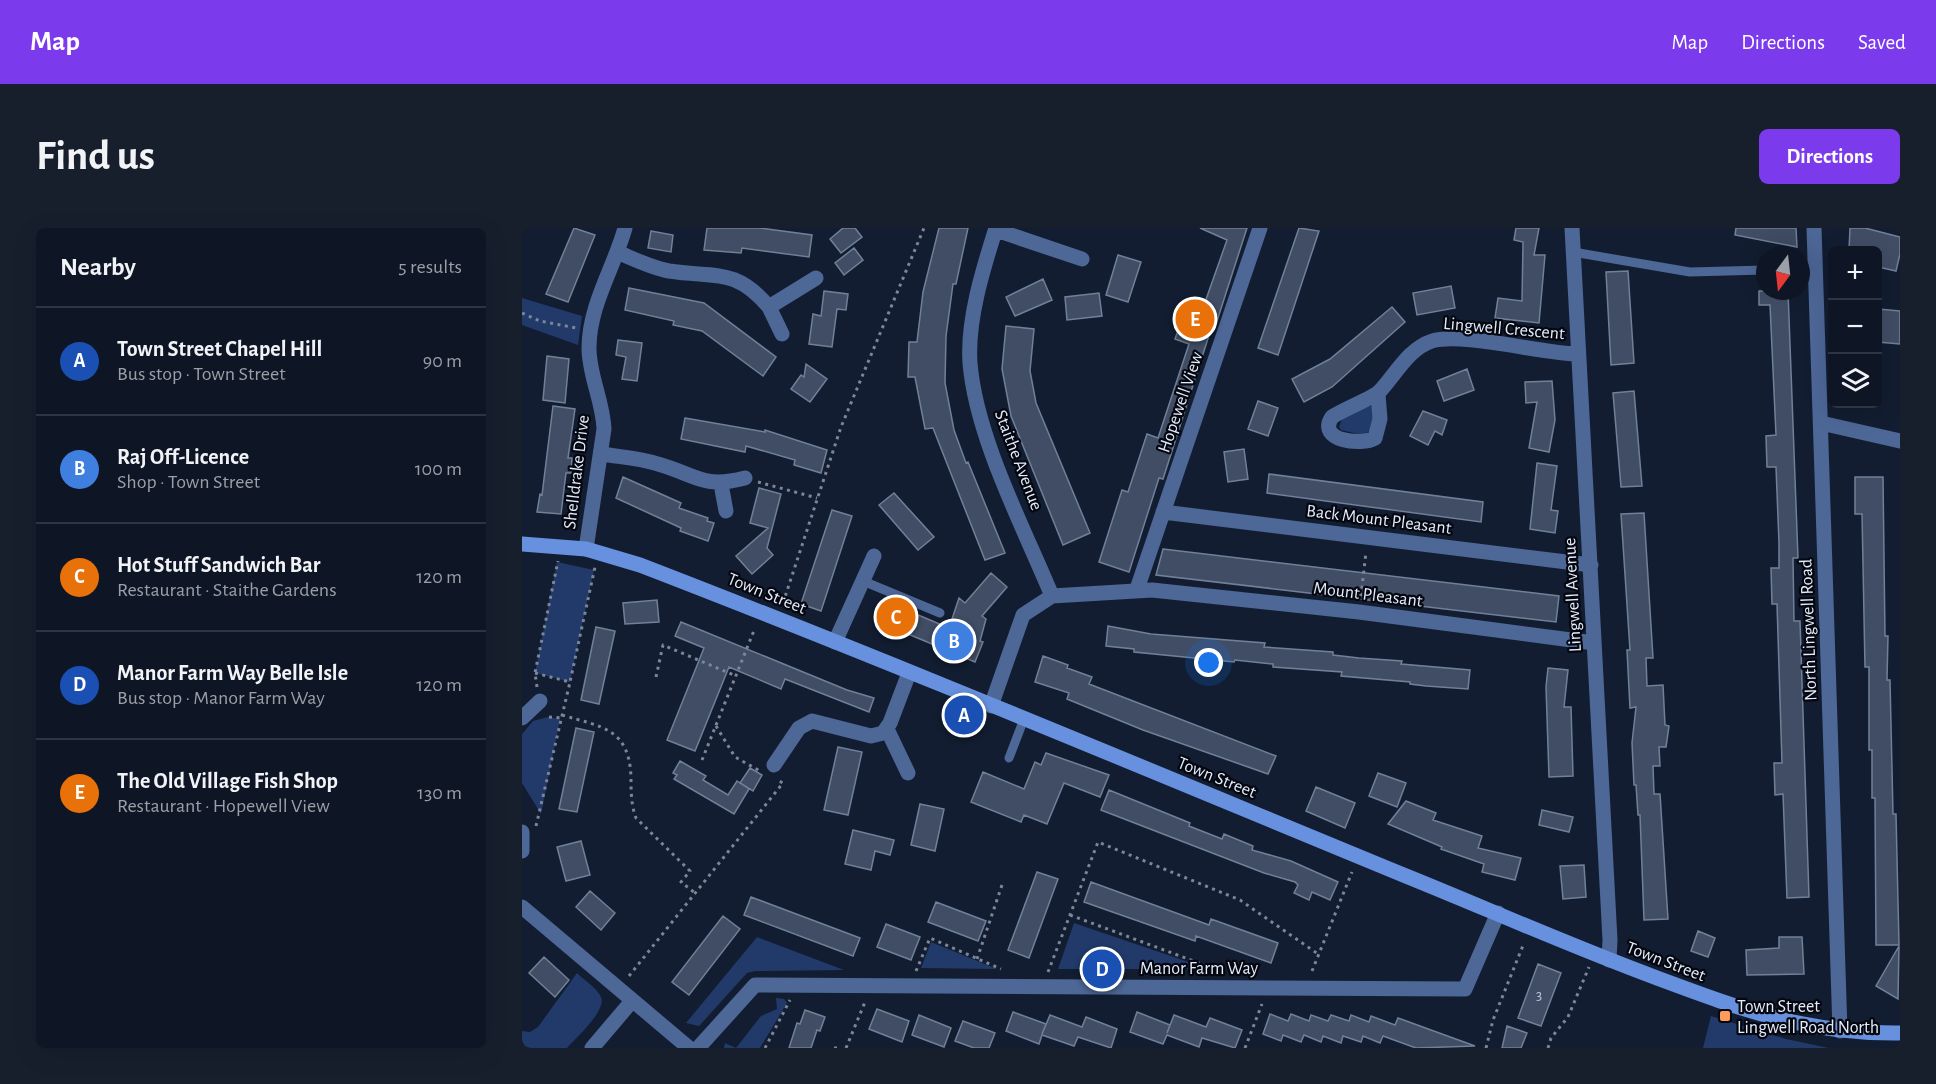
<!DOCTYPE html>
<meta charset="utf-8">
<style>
body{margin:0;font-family:"Alegreya Sans",sans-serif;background:#171f2d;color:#f1f3f6}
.controls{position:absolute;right:18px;top:18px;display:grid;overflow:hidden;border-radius:9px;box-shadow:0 6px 24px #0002}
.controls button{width:54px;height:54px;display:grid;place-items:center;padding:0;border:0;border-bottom:2px solid #2e3542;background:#0e1625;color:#f1f3f6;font:30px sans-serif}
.compass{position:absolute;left:1234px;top:18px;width:54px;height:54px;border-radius:50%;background:#0e1625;box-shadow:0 6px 24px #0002;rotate:195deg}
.you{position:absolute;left:687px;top:435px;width:21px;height:21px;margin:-15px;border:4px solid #fff;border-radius:50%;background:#1a73e8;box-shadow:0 0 0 9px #1a73e833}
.badge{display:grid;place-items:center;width:39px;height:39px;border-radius:50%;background:#7c3aed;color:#fff;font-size:20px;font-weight:700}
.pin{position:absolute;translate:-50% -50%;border:3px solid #fff;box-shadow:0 2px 6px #0006}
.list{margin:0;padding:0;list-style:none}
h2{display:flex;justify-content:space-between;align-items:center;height:78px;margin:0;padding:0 24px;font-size:26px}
h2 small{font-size:20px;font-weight:400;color:#9b9fa7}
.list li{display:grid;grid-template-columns:39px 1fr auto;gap:18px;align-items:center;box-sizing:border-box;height:108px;padding:0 24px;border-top:2px solid #2e3542}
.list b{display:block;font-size:22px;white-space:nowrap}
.list p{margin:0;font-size:20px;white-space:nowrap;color:#9b9fa7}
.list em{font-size:20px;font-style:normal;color:#9b9fa7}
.icon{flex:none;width:33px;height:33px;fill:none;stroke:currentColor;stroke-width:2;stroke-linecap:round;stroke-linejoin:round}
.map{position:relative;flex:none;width:1378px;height:820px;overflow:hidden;border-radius:9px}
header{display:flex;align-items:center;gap:36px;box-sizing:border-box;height:84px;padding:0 30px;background:#7c3aed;color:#fff}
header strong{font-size:28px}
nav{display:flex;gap:33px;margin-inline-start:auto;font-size:21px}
.intro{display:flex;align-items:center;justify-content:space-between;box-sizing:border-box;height:144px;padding:0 36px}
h1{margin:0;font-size:42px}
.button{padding:15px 27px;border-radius:9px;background:#7c3aed;color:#fff;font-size:21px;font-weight:700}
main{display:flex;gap:36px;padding:0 36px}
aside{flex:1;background:#0e1625;border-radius:9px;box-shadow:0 6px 24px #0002}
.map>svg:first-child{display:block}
.green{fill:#213a6a}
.building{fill:#404d64;stroke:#718099;stroke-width:1.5}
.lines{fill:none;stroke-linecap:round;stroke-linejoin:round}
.path{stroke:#7d8697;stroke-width:3;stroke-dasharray:3 4.5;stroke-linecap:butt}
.lane{stroke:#4d6797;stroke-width:9}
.street{stroke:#4d6797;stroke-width:15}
.secondary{stroke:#6791de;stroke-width:15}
.poi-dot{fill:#ff9b5b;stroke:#040710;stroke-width:2}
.labels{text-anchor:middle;stroke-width:4.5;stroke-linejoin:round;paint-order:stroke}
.number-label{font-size:15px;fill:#bbc4d4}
.street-label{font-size:18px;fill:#e4ecfa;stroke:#040710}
.poi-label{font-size:18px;fill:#e4ecfa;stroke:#040710;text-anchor:start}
</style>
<header>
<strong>Map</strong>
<nav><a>Map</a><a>Directions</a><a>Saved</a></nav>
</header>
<div class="intro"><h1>Find us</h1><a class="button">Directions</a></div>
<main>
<aside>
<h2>Nearby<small>5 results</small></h2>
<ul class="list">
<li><span class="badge" style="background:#1a4fb4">A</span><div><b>Town Street Chapel Hill</b><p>Bus stop · Town Street</p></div><em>90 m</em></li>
<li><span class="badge" style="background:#3f7fe0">B</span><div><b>Raj Off-Licence</b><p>Shop · Town Street</p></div><em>100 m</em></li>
<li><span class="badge" style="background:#e8710a">C</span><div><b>Hot Stuff Sandwich Bar</b><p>Restaurant · Staithe Gardens</p></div><em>120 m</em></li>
<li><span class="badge" style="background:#1a4fb4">D</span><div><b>Manor Farm Way Belle Isle</b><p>Bus stop · Manor Farm Way</p></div><em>120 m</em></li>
<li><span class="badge" style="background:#e8710a">E</span><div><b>The Old Village Fish Shop</b><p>Restaurant · Hopewell View</p></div><em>130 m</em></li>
</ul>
</aside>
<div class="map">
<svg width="1378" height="820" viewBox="0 0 1378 820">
<rect width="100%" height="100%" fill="#121d31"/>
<path class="green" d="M0,70L60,88L56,117L0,97Z
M847,177L852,180L850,202L840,207L819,202L817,199L820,191Z
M35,334L72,342L48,454L13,445Z
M26,489L38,491L19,586L0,555V506L11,493Z
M552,695L687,741H536Z
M235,709L322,742L233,743L225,745L177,798L164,795Z
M409,714L475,741L399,740Z
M55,745C62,752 75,760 79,769C85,782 54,810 45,820H0V803L8,804L16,799Z
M254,770L262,771L265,775L238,820H202L203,815L214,820L239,788L255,781Z
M1189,788L1264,811L1307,820H1181Z"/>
<path class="building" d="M52,0L73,7L46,74L24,66Z
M185,0H238L290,7L287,29L220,20L219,25L182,22Z
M321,0H333L340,9L319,25L308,11Z
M417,0H446L434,56H431L424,108L423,155L432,202L444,235L446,234L483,325L463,332L411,200L403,201L393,149H386L387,114H395L401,64Z
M678,0H725L694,96L691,95L681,126L641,251L637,250L607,344L577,334L600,262L606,264L625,206L636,210L667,116L653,111L661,88L676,94L705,12Z
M777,0L797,3L756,127L736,120Z
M994,0H1017L1012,27H1023L1017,95L973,90L976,70L1000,73L1001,14L992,12Z
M1214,0H1274L1275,19L1213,7Z
M1328,0H1343L1378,9V26L1374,43L1356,39V22H1327Z
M129,3L151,7L149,24L126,20Z
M332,20L341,32L322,47L313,35Z
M596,27L619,34L606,74L584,67Z
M1106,43L1112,135L1089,137L1084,44Z
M521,51L530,72L493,88L484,69Z
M929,58L933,80L895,87L891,65Z
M107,60L182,75L254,129L241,148L180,103L151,97L152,93L103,82Z
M302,63L326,66L324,82L315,81L310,119L287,116L291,86L299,88Z
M1237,63H1266L1276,330H1271L1272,393H1278L1287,669L1265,670L1261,566L1253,567L1252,535H1260L1255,376H1250L1249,340H1257V315L1254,239H1245L1244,208L1254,207L1248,77H1237Z
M577,65L580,88L545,92L543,69Z
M870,79L883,94L810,159L782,174L770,151L808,131Z
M1356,81L1378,83V116L1356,114Z
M484,98L512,101L508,143L514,175L568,305L541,317L489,188L480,141Z
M96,112L120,115L115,153L100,151L104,129L94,127Z
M25,128L47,131L43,175L21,172Z
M284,136L305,151L288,174L269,161L279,147L282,149Z
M945,141L952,162L922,173L915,153Z
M1030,153L1033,192L1027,224L1007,220L1015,174L1004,175L1003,154Z
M1112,163L1120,258L1099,259L1091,165Z
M736,173L756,180L746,208L726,201Z
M31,178L53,181L46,230H50L49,245H44L39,286L15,284L18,266L20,267Z
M901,183L925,192L920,207L913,203L906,217L888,208Z
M163,190L243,204V202L305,222L299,245L272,237L273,232L224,218L223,224L159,211Z
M722,221L726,251L706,254L702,224Z
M1015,235L1035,238L1029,282L1036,283L1033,305L1008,301Z
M747,246L961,274L959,294L745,265Z
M101,249L159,275L157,280L186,290L185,293L192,295L186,313L158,303L159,300L94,270Z
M1333,249H1361L1363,408H1366L1365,452H1368L1371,586H1374L1377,717H1354L1353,570H1350V522H1347V439H1343L1340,286H1333Z
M237,260L259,266L245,320L251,327L230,346L214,328L246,300L228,295Z
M372,265L412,309L396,322L357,277Z
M310,282L330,288L299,383L279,376Z
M1122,285L1131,430H1124L1125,458L1141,457L1143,497L1147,498L1144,519H1137L1138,538H1131L1132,566H1138L1146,691L1122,692L1118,587H1116L1114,557H1112L1110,515L1114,479L1108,480L1105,422H1108L1099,286Z
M641,321L1037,368L1034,394L634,347Z
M469,345L485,359L460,388L464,391L458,413L461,414L453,434L355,393L363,373L427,400L437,370L443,375Z
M135,372L137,394L103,396L101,375Z
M159,394L325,462L352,470L347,484L263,451L259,461L207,439L173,523L145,512L182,420L153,408Z
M586,398L629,406L743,415L742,419L811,424V427L837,430L880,433L879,436L948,442L946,461L904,458L888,456V454L819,448L820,444L751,439V436L713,432L712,434L612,424V421L584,418Z
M74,399L93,403L77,476L59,472Z
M521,428L546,437L545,440L570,449L567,456L754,528L746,546L621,502L545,471L547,465L513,454Z
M1026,440L1046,442L1042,479H1049L1051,548L1027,549L1024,459Z
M54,500L72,504L55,584L37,581Z
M316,519L340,524L326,587L302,582Z
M524,525L587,547L578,569L542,555L525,596L502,587L499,594L449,574L461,544L502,561L513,534L519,537Z
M158,533L184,548L181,552L206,567L215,553L227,561L212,586L152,551L155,547L151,545Z
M228,540L240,547L231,563L218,555Z
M856,545L884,555L875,579L847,568Z
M794,559L833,575L823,600L784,583Z
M587,562L668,595L667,598L700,611L702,606L731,618L730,622L769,633L816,654L808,672L790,664L787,672L772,665L776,657L773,654L742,645L579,582Z
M884,573L914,585L911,592L960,608L956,620L999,630L993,652L960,644L962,636L919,621L920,619L866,596Z
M398,576L422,581L413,623L389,617Z
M1020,582L1051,589L1047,604L1017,597Z
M331,602L372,612L368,627L353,623L349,642L323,636Z
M59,613L68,647L44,653L35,619Z
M1062,637L1064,669L1041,671L1038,638Z
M515,644L536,651L507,730L486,722Z
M569,654L687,697L689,691L756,715L749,735L674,708L673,713L562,674Z
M68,663L93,685L79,702L54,679Z
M229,669L338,710L331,728L222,687Z
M414,674L464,693L456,713L406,694Z
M201,688L218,701L167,767L150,754Z
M364,696L398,709L389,732L355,719Z
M1176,703L1193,710L1186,729L1169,723Z
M1257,709H1280L1282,746L1225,747L1224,722L1257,720Z
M1377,718L1376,771L1354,758Z
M22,729L47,752L33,769L7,745Z
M1016,736L1039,745L1019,798L996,790Z
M355,781L387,793L380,814L347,801Z
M283,782L303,789L298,803L295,802L289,820H267L275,795L278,796Z
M491,784L524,796L520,806L528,787L560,799L564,789L595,801L589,820L556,809L552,818L520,807L517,816L484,803Z
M615,784L648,797L645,805L652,787L684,799L688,790L720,802L713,820L680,810L677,819L645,807L641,816L608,804Z
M748,786L766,793L769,786L787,793L789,787L806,793L809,787L827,793L829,787L847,794L849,788L873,797L876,790L953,818L894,820L861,808L858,815L841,808L839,814L821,808L819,815L801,808L799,814L782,807L779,814L761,807L759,813L741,806Z
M397,787L429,800L422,819L390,807Z
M441,793L473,805L467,820H452L433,813Z
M985,798L1005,805L999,820H980Z"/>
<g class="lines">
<path class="path" d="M0,85L18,93L54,100
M236,254L295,270
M839,368L844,324
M261,375L319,199L402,0
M13,445L48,454L73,339
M134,449L141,417L214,448
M15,459L13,445L36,333
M40,487C80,499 107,500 109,549C109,563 109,577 114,590L168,643L159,654L173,665
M27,489L40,490
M194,498L213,529L238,543
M180,532L233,400
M14,598L48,454
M548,687L693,741V743
M455,731L480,657
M394,743L408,710L479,741
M790,743L830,644
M526,744L576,614L718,672L796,726
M107,748L261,555L257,553
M243,820L268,772
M312,820H316
M324,820L343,774
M723,820L740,776
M964,820L971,792L1002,715
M1026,820L1029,810L1046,789L1067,739"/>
<path class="lane" d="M1051,24L1168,44L1243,42
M1279,41H1293
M341,353L418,385
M487,530L502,491"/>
<path class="street" d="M474,0C461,41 445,92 448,135C454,209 501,298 530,368
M1050,0L1088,712L1087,732
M1292,0L1318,803
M474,2L560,31
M95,24C112,31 130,40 147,43C193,50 213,39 247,79L294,50
M247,79L260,106
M856,166L858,191L853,210C840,218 794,213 810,189C822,181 851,170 858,163C874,146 886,121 910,113C939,104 1018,125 1055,126
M1299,195L1378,213
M80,226C98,229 118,230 136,236C175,247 180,261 223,250
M199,256L204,283
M641,284L1069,337
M64,321L82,201C81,173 67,148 67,120C67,77 92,40 103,0
M615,361L738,0
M313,414L352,328
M469,478L501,387L530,368L630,362L837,384L1072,415
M0,490L18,473
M365,501L386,545
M252,537L277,500L290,493L349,508L361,505L368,495L387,445
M0,604V623
M0,679L167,820
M70,820L110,773
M176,820L233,757L943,761L976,685"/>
<path class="secondary" d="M0,316L64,321L118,337C375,436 629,543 884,648C968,682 1051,719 1135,750C1221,782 1285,806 1378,805"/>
</g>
<rect class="poi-dot" x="1197" y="782" width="12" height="12" rx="3"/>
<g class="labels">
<g class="number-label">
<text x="1017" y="772">3</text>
</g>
<g class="street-label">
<text transform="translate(982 100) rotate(5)" y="6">Lingwell Crescent</text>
<text transform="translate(658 174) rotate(-71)" y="6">Hopewell View</text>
<text transform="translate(497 232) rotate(69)" y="6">Staithe Avenue</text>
<text transform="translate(54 244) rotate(-83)" y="6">Shelldrake Drive</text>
<text transform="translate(857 291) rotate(7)" y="6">Back Mount Pleasant</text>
<text transform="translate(245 365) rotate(22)" y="6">Town Street</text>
<text transform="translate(846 366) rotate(7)" y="6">Mount Pleasant</text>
<text transform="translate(1050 367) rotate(-93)" y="6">Lingwell Avenue</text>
<text transform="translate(1286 402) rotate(-92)" y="6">North Lingwell Road</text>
<text transform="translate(695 549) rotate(22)" y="6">Town Street</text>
<text transform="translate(1144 733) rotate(21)" y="6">Town Street</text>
<text x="677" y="746">Manor Farm Way</text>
</g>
<g class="poi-label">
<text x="1215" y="784">Town Street<tspan x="1215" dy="21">Lingwell Road North</tspan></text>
</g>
</g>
</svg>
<div class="controls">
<button>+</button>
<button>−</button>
<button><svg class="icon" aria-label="layers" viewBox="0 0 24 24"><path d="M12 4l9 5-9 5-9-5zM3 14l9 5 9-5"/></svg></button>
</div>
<svg class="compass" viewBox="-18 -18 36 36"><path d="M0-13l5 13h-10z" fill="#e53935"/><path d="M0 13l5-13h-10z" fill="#9b9fa7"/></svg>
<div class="you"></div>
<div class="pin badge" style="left:442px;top:487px;background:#1a4fb4">A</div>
<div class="pin badge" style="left:432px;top:413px;background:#3f7fe0">B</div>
<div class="pin badge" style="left:374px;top:389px;background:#e8710a">C</div>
<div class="pin badge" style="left:580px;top:741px;background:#1a4fb4">D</div>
<div class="pin badge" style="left:673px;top:91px;background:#e8710a">E</div>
</div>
</main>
